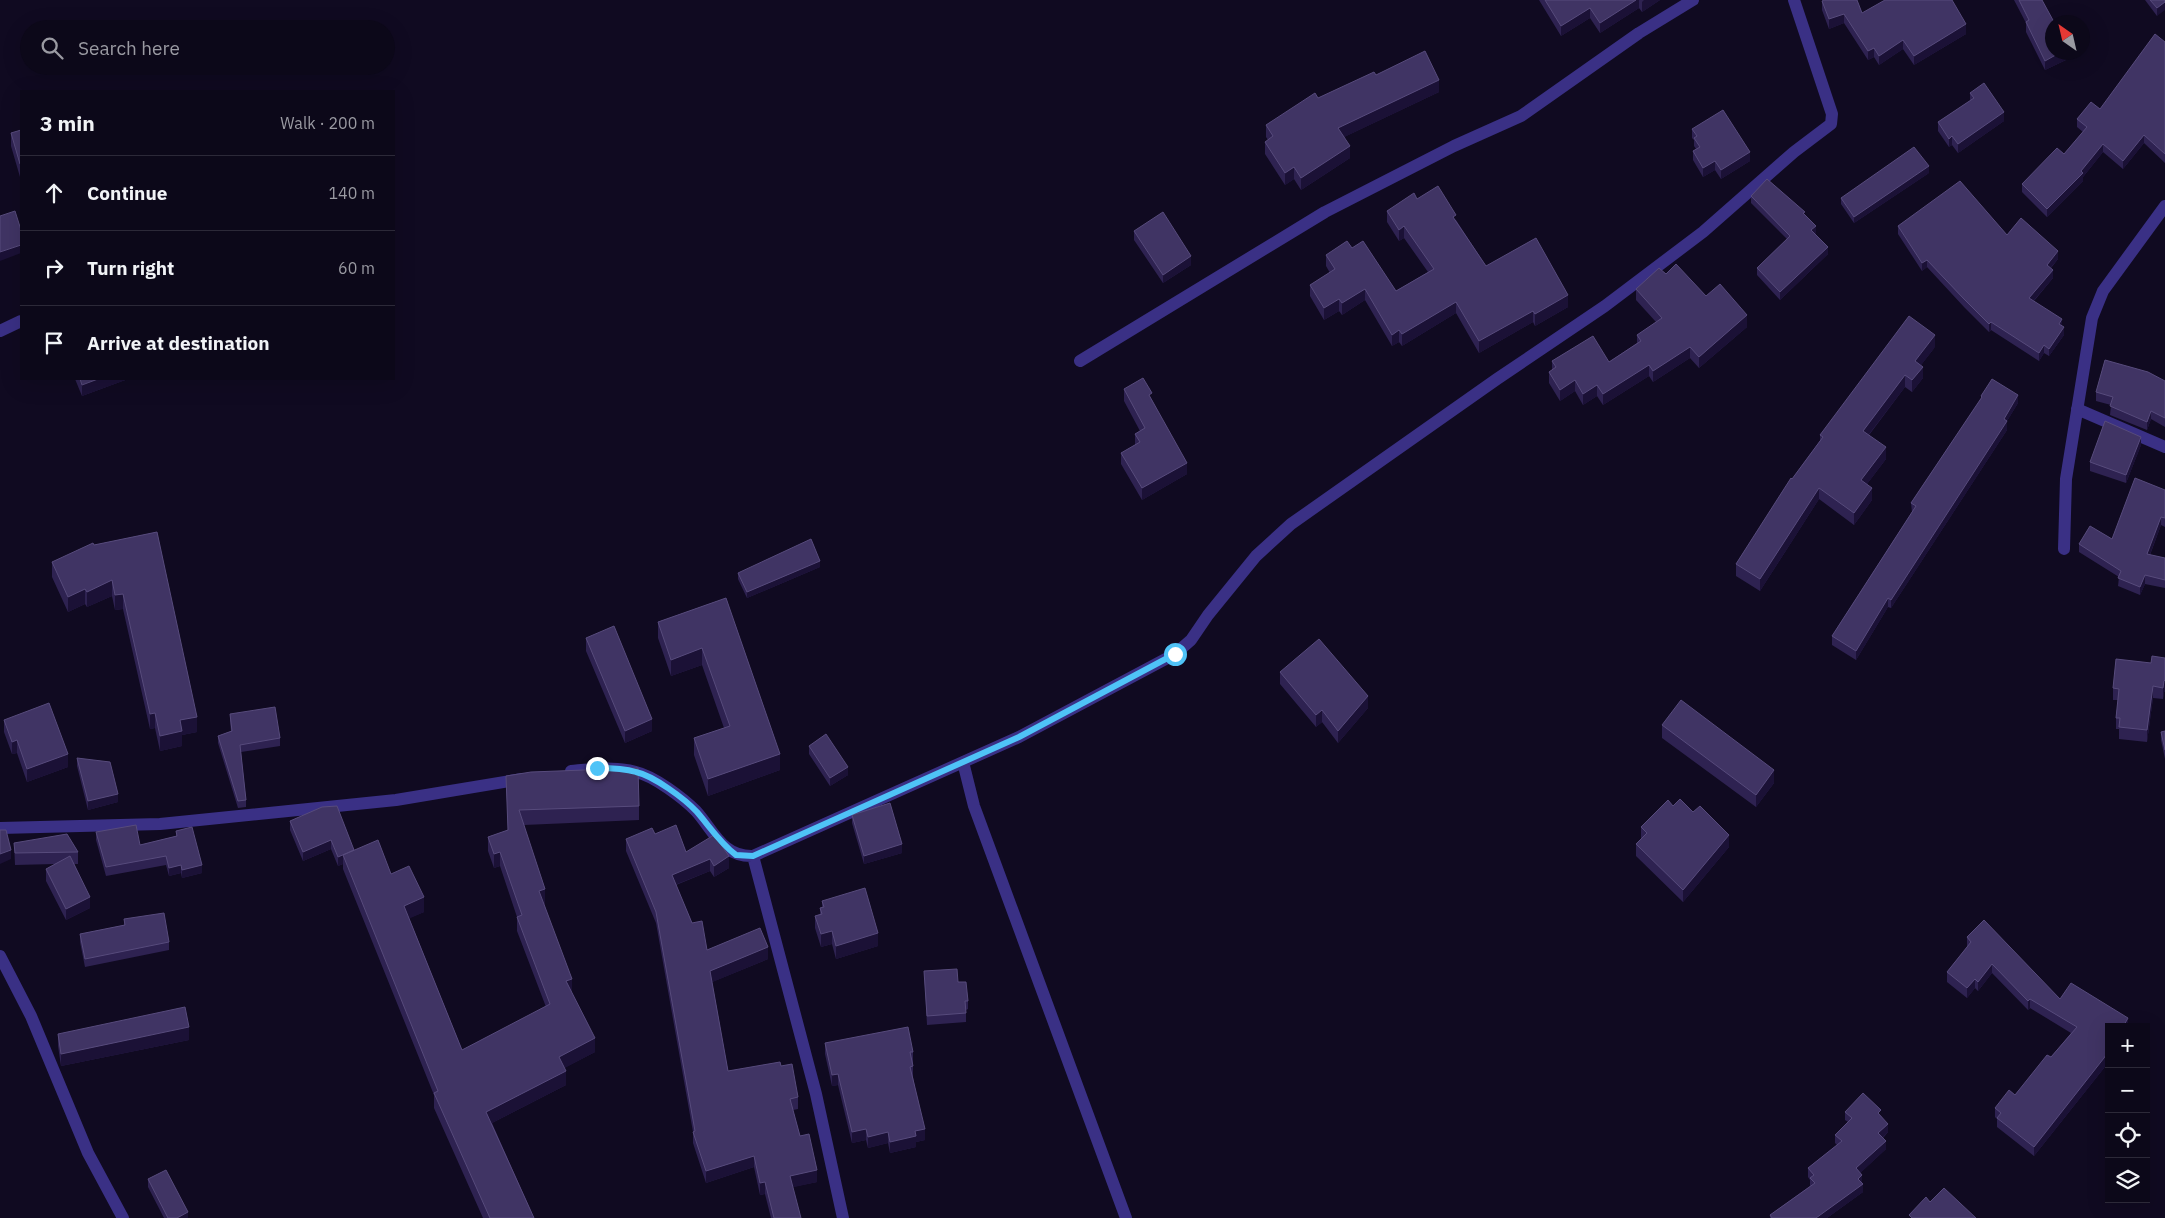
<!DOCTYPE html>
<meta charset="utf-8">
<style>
body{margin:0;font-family:"IBM Plex Sans",sans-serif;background:#1a1626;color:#f1f3f6}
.controls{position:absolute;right:15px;bottom:15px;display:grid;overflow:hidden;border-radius:0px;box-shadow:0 5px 20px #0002}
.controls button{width:45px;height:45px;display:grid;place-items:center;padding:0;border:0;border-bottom:1px solid #2c2938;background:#0c0819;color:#f1f3f6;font:25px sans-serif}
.compass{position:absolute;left:2045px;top:15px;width:45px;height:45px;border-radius:50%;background:#0c0819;box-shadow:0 5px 20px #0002;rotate:326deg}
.stop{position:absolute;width:15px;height:15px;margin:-11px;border:4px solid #4fc3f7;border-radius:50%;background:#fff}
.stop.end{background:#4fc3f7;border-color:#fff;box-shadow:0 1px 5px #0008}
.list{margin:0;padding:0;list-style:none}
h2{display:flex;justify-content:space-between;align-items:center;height:65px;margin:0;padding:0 20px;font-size:21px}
h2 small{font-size:16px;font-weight:400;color:#9a9aa2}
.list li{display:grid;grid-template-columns:32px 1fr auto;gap:15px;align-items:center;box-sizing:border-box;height:75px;padding:0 20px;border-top:1px solid #2c2938}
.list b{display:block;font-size:19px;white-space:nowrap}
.list em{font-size:16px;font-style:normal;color:#9a9aa2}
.icon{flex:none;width:28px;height:28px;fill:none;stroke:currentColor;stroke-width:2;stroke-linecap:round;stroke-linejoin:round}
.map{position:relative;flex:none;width:2165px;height:1218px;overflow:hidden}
.search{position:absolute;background:#0c0819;box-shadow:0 5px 20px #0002;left:20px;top:20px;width:375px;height:55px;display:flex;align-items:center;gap:12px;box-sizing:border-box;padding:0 18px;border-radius:28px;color:#9a9aa2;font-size:19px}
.panel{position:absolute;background:#0c0819;box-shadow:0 5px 20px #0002;left:20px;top:90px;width:375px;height:290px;border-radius:0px}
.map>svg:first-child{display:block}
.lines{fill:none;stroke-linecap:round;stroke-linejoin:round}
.minor{stroke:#3a3085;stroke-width:12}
.wall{fill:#2e2251}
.shaded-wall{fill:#1b1136}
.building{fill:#403464;stroke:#574b7c}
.route{stroke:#4fc3f7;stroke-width:6}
</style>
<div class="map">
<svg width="2165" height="1218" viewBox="0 0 2165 1218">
<rect width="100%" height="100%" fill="#100a21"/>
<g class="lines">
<path class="minor" d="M0,331L21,321
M1080,361L1325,212L1454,146L1521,116L1639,33L1693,0
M2077,409L2165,447
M2064,549L2066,479L2092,318L2103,291L2165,206
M963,762L974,806L1126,1218
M571,771C593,769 614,766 636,772C654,776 683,798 696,811C714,831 722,857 753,856L1019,737L1175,654L1191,640L1208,615L1256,556L1291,524L1497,379L1605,306L1703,232L1794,152L1831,124L1832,114L1794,0
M0,828L160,824L396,800L522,779
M753,856L816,1094L843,1218
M0,956L31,1016L88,1153L123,1218"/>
</g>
<path class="wall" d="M1539,0H1660L1642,12L1639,8L1600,33L1590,18L1561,36Z
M2014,0H2042L2068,52V59L2045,70L2026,32V23Z
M2145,0H2165L2157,16Z
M1822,1L1862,13L1966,34L1914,65L1903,49L1879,65L1874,57L1868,60L1844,23L1829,29L1822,10Z
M2165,42V163L2144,143L2123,169L2103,152L2083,177V181L2047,217L2022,192V184L2064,154L2083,132L2077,127V119L2100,109Z
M1376,75L1439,92L1344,137L1350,158L1301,190L1294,179L1285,185L1265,154V142L1268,140L1266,137V125L1318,98Z
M1970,93L2004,121L1958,153L1952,145L1949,147L1938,131V122L1970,101Z
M1692,129L1750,161L1721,179L1715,170L1703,177L1693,160V151L1696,149L1694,146V140L1692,138Z
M21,130V177H20L11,146V133Z
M1929,173L1854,223L1841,204V198Z
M1751,196L1805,215L1816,233L1814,234L1828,254L1780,300L1757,275V268L1787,239L1751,203Z
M1417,199L1456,220L1486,266L1568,307L1535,326L1533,322L1479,353L1456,313L1402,346L1399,342L1392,346L1365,300L1342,315L1339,311L1324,320L1310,296V285L1330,273L1326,266V255L1352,248L1396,291L1428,272L1404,238L1399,241L1387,222V211Z
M1898,226L2007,235L2058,259L2051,268L2053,278L2034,301L2062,326L2064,335L2049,356L2044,353L2039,361L1991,330L1989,332L1964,307L1927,267L1922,271L1898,234Z
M1134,231L1191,265L1163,283L1134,240Z
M1666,274L1706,296L1747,327L1699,368L1690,358L1653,382L1649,376L1603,405L1597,396L1583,405L1575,391L1560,401L1549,383V372L1552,370V361L1609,362L1637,343V335L1656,322L1636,300V289Z
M1935,347L1921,365L1923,378L1912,392L1905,387L1869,435L1886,459L1867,484L1872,500L1854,525L1819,499L1760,591L1736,576V564L1792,479L1820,441V435Z
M75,379H128L82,396Z
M2165,381V427L2151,419L2147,430L2110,415L2111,405L2096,401V392Z
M1124,389L1152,400L1187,474L1142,500L1121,464V453L1135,445V434L1140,431L1124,401Z
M1981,396L2018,403L2007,421V430L1891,608L1888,607L1856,660L1832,645V636L1912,512L1911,503L1981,399Z
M2141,445L2126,483L2090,471V462Z
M2165,490V527L2161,525L2150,555L2165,558V588L2145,584L2140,595L2118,586L2119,577L2079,552V544L2112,539Z
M157,532L197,732L182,735V746L160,751L155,728L150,729L123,609L115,610L112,596L87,607L85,604L68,612L52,577V562L94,545Z
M820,567L747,598L738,579V573Z
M726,598L780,770L708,796L694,755V738L724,728L702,665L671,676L658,638V622Z
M586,638L652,731L625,743L586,651Z
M2165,658V692H2164L2163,699L2153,698L2147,742L2119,739V729H2116V718L2118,700H2113V688L2151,663Z
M1280,672L1368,708L1338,743L1322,722L1316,727L1280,684Z
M230,714L280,738V746L241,752L246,800V807L238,808L218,743V736L231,731L230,721Z
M4,720L68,767L27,782L17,753L12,754L4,732Z
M1662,725L1774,783L1756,807L1662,738Z
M2165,731V759L2161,740V732Z
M809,746L848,775L830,786L809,754Z
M77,758L118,802L88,810L77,766Z
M506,776L639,806V820L524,825L545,903L544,904L572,993L595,1052L564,1068L566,1085L492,1123L534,1218H483L434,1108V1095L343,869V864L338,866L331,849L303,861L290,830V821L354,850L391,874L424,912L409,918L462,1050L546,1007L517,931V917L500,866L494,868L488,851V837L508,830Z
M1673,806L1729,847L1683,902L1636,856V844L1641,839V827Z
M852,815L902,853L864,864L852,823Z
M176,831L202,873L182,878L181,873L169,876L166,865L106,876L96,840V832L140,845L176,836Z
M655,834L686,852L729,856V868L714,877L710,871L676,885L692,923L707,950L768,959L712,982L728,1071L781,1066L798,1097V1109L793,1110L800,1136L817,1182L792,1187L801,1218H771L765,1194L760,1195L754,1167L706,1183L693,1143V1132L656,923L626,851V839Z
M14,843L78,852V864H74L90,908L66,920L46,881V869L55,864L15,865Z
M822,901L878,946L836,959L832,944L821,947L815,928V916L820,914V908L822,907Z
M124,919L169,942V950L85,967L80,942V934L124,925Z
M1967,937L2060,999L2128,1027H2109V1059L2104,1068L2034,1156L1997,1127V1119L1995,1117V1108L2015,1095L2051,1057L2071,1033L2030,1008L2028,1010L1992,973L1978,991L1975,988L1967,998L1947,982V972L1967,947Z
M924,971L958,982L968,1001V1009L966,1010V1022L927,1025Z
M58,1034L189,1040L61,1066L58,1046Z
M825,1043L913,1052V1077L925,1140L916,1142V1147L890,1153L888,1143L868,1148L866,1140L852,1143L838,1085L832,1086L825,1054Z
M1845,1112L1881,1116L1888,1132L1883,1138L1886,1149L1860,1173L1863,1192L1827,1218H1770V1215L1810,1186V1180L1808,1177V1168L1837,1145L1835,1143V1135L1848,1122L1845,1120Z
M148,1179L188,1218H164L148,1187Z"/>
<path class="shaded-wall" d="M1636,0H1639V8L1600,33V23Z
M1644,0H1660L1642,12V2Z
M2165,2V10L2157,16V8Z
M1590,8V18L1561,36V26Z
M1844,14V23L1829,29V19Z
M1966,24V34L1914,65V56Z
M1903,40V49L1879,65V56Z
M1874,48V57L1868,60V51Z
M2061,52H2068V59L2045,70V61Z
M1439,80V92L1338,140V128Z
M2004,112V121L1958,153V144Z
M2144,135V143L2123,169V161Z
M1952,136V145L1949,147V139Z
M2103,144V152L2083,177V181L2047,217V209Z
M1350,146V158L1301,190V178Z
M1750,152V161L1721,179V170Z
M1715,161V170L1703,177V168Z
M20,164H21V177H20Z
M1929,166V173L1854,223V217Z
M1294,167V179L1285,185V173Z
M1404,226V238L1399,241V230Z
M1816,226V233L1811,238V230Z
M21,245V253L0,261V252Z
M1828,247V254L1780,300V292Z
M2058,251V259L2047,272V265Z
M1191,256V265L1163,283V275Z
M1927,260V267L1922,271V263Z
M2053,270V278L2029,306V298Z
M1365,289V300L1342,315V303Z
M1568,295V307L1535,326V314Z
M1339,299V311L1324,320V308Z
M1456,302V313L1402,346V334Z
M1533,311V322L1479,353V341Z
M1747,315V327L1699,368V357Z
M2062,319V327L2059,324Z
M1991,322V330L1989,332V324Z
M2064,327V335L2049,356V349Z
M1399,330V342L1392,346V335Z
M1935,335V347L1915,373V361Z
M2044,345V353L2039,361V353Z
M1690,347V358L1653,382V371Z
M1649,365V376L1603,405V394Z
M1923,367V378L1912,392V380Z
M1905,375V387L1863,442V431Z
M98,379H128L82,396V385Z
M1575,380V391L1560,401V390Z
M1597,385V396L1583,405V394Z
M2018,395V403L2007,421V430L1891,608V600L2004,419Z
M2151,411V419L2147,430V422Z
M2141,437V445L2126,483V475Z
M1886,447V459L1861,492V480Z
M1187,463V474L1142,500V488Z
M1819,488V499L1760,591V579Z
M1872,488V500L1854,525V513Z
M2161,517V525L2147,562V554Z
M820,561V567L747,598V592Z
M2145,575V584L2140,595V587Z
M112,580V596L87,607V592Z
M85,589V604L68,612V597Z
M123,594V609L115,610V595Z
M1888,598V607L1856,660V651Z
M702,648V665L671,676V660Z
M2165,680V692H2164L2163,699V688L2164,681Z
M2153,686V698L2147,742V730Z
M1368,696V708L1338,743V731Z
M1322,710V722L1316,727V715Z
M155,713V728L150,729V714Z
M197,717V732L182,735V746L160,751V736L180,720Z
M652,719V731L625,743V731Z
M17,740V753L12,754V742Z
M68,754V767L27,782V769Z
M780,754V770L708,796V779Z
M848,767V775L830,786V778Z
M1774,770V783L1756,807V795Z
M118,794V802L88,810V801Z
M1729,835V847L1683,902V890Z
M331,840V849L303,861V852Z
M902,844V853L864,864V856Z
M11,850V859L0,864V854Z
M500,852V866L494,868V854Z
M343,855V864L338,866V857Z
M729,856V868L714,877V866Z
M710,859V871L672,886V875Z
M181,865V873L169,876V868Z
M202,865V873L182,878V870Z
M545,889V903L539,905V891Z
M90,897V908L66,920V909Z
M424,897V912L404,921V906Z
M832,931V944L821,947V934Z
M878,933V946L836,959V946Z
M768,947V959L710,983V971Z
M1992,964V973L1978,991V982Z
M572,979V993L566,981Z
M1975,979V988L1967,998V988Z
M2030,999V1008L2028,1010V1001Z
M2128,1018V1027H2123Z
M189,1027V1040L61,1066V1054Z
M595,1038V1052L559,1071V1057Z
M2109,1050V1059L2104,1068L2034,1156V1147Z
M566,1071V1085L486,1126V1112Z
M838,1074V1085L832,1086V1075Z
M1888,1124V1132L1878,1142V1133Z
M866,1129V1140L852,1143V1132Z
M925,1129V1140L916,1142V1147L890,1153V1142L915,1131Z
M888,1132V1143L868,1148V1137Z
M1886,1141V1149L1856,1177V1168Z
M754,1156V1167L706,1183V1171Z
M817,1170V1182L790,1188V1176Z
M1862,1175V1183L1858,1179Z
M765,1182V1194L760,1195V1183Z
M1863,1184V1192L1827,1218H1816Z
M188,1212V1218H177Z"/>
<path class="building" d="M1545,0H1636L1600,23L1590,8L1561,26Z
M1824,0H1857L1862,13L1885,0H1952L1966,24L1914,56L1903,40L1879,56L1874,48L1868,51L1844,14L1829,19L1822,1Z
M2019,0H2042L2054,22H2052V52H2061L2045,61L2026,22L2029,20Z
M2150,0H2165V2L2157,8Z
M2155,34L2165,42V154L2144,135L2123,161L2103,144L2081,171L2083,173L2047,209L2022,184L2057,148L2064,154L2087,127L2077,119L2091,102L2100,109Z
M1425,51L1439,80L1338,128L1350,146L1301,178L1294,167L1285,173L1265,142L1273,136L1266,125L1315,93L1318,98L1374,72L1376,75Z
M1984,83L2004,112L1958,144L1952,136L1949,139L1938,122L1974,98L1970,93Z
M1723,110L1750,152L1721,170L1715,161L1703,168L1693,151L1700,147L1694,138L1697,136L1692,129Z
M21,130V164H20L11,133Z
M1914,147L1929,166L1854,217L1841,198Z
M1767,179L1805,212L1803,213L1816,226L1811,230L1828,247L1780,292L1757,268L1790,236L1751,196Z
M1960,181L2007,235L2021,218L2058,251L2047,265L2053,270L2029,298L2062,319L2059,324L2064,327L2049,349L2044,345L2039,353L1991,322L1989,324L1964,299L1927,260L1922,263L1898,226Z
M1438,186L1456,215L1453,217L1486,266L1536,238L1568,295L1535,314L1533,311L1479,341L1456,302L1402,334L1399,330L1392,335L1365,289L1342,303L1339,299L1324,308L1310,285L1335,269L1326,255L1347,241L1352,248L1363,241L1396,291L1434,269L1404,226L1399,230L1387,211L1414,193L1417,199Z
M15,211L21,230V245L0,252V216Z
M1163,212L1191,256L1163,275L1134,231Z
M1676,264L1706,296L1720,284L1747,315L1699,357L1690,347L1653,371L1649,365L1603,394L1597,385L1583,394L1575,380L1560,390L1549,372L1556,367L1552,361L1593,336L1609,362L1641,341L1637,335L1662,318L1636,289L1659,268L1666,274Z
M1909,316L1935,335L1915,361L1923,367L1912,380L1905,375L1863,431L1886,447L1861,480L1872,488L1854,513L1819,488L1760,579L1736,564L1791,478L1792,479L1823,437L1820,435Z
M2105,360L2148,372L2165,381V418L2151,411L2147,422L2110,406L2113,397L2096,392Z
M1143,378L1152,393L1149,395L1187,463L1142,488L1121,453L1140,442L1135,434L1145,428L1124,389Z
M80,379H98L82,385Z
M1992,379L2018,395L2004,419L2007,421L1891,600L1888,598L1856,651L1832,636L1916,506L1911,503L1982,397L1981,396Z
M2105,421L2141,437L2126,475L2090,462Z
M2135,478L2165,490V518L2161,517L2147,554L2165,558V580L2145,575L2140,587L2118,578L2121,571L2079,544L2090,526L2112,539Z
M157,532L197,717L180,720L182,731L160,736L155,713L150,714L123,594L115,595L112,580L87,592L85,589L68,597L52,562L93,543L94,545Z
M811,539L820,561L747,592L738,573Z
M726,598L780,754L708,779L694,738L730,726L702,648L671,660L658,622Z
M614,626L652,719L625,731L586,638Z
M1319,639L1368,696L1338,731L1322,710L1316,715L1280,672Z
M2152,656L2165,658V680L2164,681L2163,688L2153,686L2147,730L2119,727L2120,718H2116L2119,689L2113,688L2116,659L2151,663Z
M1681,700L1774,770L1756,795L1662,725Z
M49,703L68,754L27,769L17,740L12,742L4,720Z
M275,707L280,738L240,745L246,800L238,801L218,736L232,731L230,714Z
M2165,731V750L2161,732Z
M826,734L848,767L830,778L809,746Z
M77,758L110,762L118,794L88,801Z
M638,768L639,806L519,810L545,889L539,891L572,979L566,981L595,1038L559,1057L566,1071L486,1112L534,1218H490L434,1093L438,1091L343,855L378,840L391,874L409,866L424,897L404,906L462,1050L550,1004L517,917L522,915L500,852L494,854L488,837L508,830L506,776L531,772Z
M1680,799L1693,812L1700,806L1729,835L1683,890L1636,844L1647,833L1641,827L1668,800L1673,806Z
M890,803L902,844L864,856L852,815Z
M337,806L354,850L338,857L331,840L303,852L290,821L322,807Z
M136,825L140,845L177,836L176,831L192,827L202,865L182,870L181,865L169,868L166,856L106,867L96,832Z
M676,825L686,852L714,835L729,856L714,866L710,859L672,875L692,923L702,921L707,950L760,928L768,947L710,971L728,1071L780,1062L781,1066L792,1064L798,1097L790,1099L800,1136L809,1134L817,1170L790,1176L801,1218H774L765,1182L760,1183L754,1156L706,1171L693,1132L695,1131L656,912L626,839L652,828L655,834Z
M0,830H6L11,850L0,854Z
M67,834L78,852L15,853L14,843Z
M70,856L90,897L66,909L46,869Z
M865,888L878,933L836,946L832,931L821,934L815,916L822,914L820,908L824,907L822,901Z
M164,913L169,942L85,959L80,934L125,925L124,919Z
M1984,920L2060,999L2071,983L2128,1018L2123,1027H2109V1050L2104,1058L2034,1147L1997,1118L2001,1113L1995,1108L2009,1090L2015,1095L2047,1055L2051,1057L2077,1027L2030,999L2028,1001L1992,964L1978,982L1975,979L1967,988L1947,972L1971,942L1967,937Z
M957,969L958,982H966L968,1001H965L966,1013L927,1016L924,971Z
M185,1007L189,1027L61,1054L58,1034Z
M908,1027L913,1052H910L913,1066L910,1067L925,1129L915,1131L916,1136L890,1142L888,1132L868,1137L866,1129L852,1132L838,1074L832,1075L825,1043Z
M1863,1093L1881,1110L1878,1113L1888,1124L1878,1133L1886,1141L1856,1168L1862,1175L1858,1179L1863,1184L1816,1218H1772L1770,1215L1815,1183L1810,1178L1814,1175L1808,1168L1842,1141L1835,1135L1852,1118L1845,1112Z
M166,1170L188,1212L177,1218H168L148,1179Z
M1944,1188L1976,1218H1912L1909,1215L1926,1197L1930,1202Z"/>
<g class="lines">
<path class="route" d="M597,768C610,768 623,768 636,772C654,776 685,799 697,812C710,827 720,843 736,855L753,856L1019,737L1175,654"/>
</g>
</svg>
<div class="controls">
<button>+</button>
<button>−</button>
<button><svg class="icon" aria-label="locate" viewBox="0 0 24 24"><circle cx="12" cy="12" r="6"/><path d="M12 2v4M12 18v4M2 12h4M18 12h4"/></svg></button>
<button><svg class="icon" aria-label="layers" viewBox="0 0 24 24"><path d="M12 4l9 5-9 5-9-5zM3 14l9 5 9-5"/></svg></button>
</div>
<svg class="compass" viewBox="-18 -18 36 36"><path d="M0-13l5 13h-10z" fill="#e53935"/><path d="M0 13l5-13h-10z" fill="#9a9aa2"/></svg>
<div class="stop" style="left:1175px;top:654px"></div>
<div class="stop end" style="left:597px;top:768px"></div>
<div class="search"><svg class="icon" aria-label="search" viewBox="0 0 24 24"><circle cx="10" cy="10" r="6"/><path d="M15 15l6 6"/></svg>Search here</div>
<section class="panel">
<h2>3 min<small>Walk · 200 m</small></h2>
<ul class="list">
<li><svg class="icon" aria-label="ahead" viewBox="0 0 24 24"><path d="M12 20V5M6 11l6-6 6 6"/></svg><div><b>Continue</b></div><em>140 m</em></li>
<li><svg class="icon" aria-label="right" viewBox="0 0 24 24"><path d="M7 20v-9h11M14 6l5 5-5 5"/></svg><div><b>Turn right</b></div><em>60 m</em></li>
<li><svg class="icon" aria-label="arrive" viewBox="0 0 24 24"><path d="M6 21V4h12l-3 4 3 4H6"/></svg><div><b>Arrive at destination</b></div></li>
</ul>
</section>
</div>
